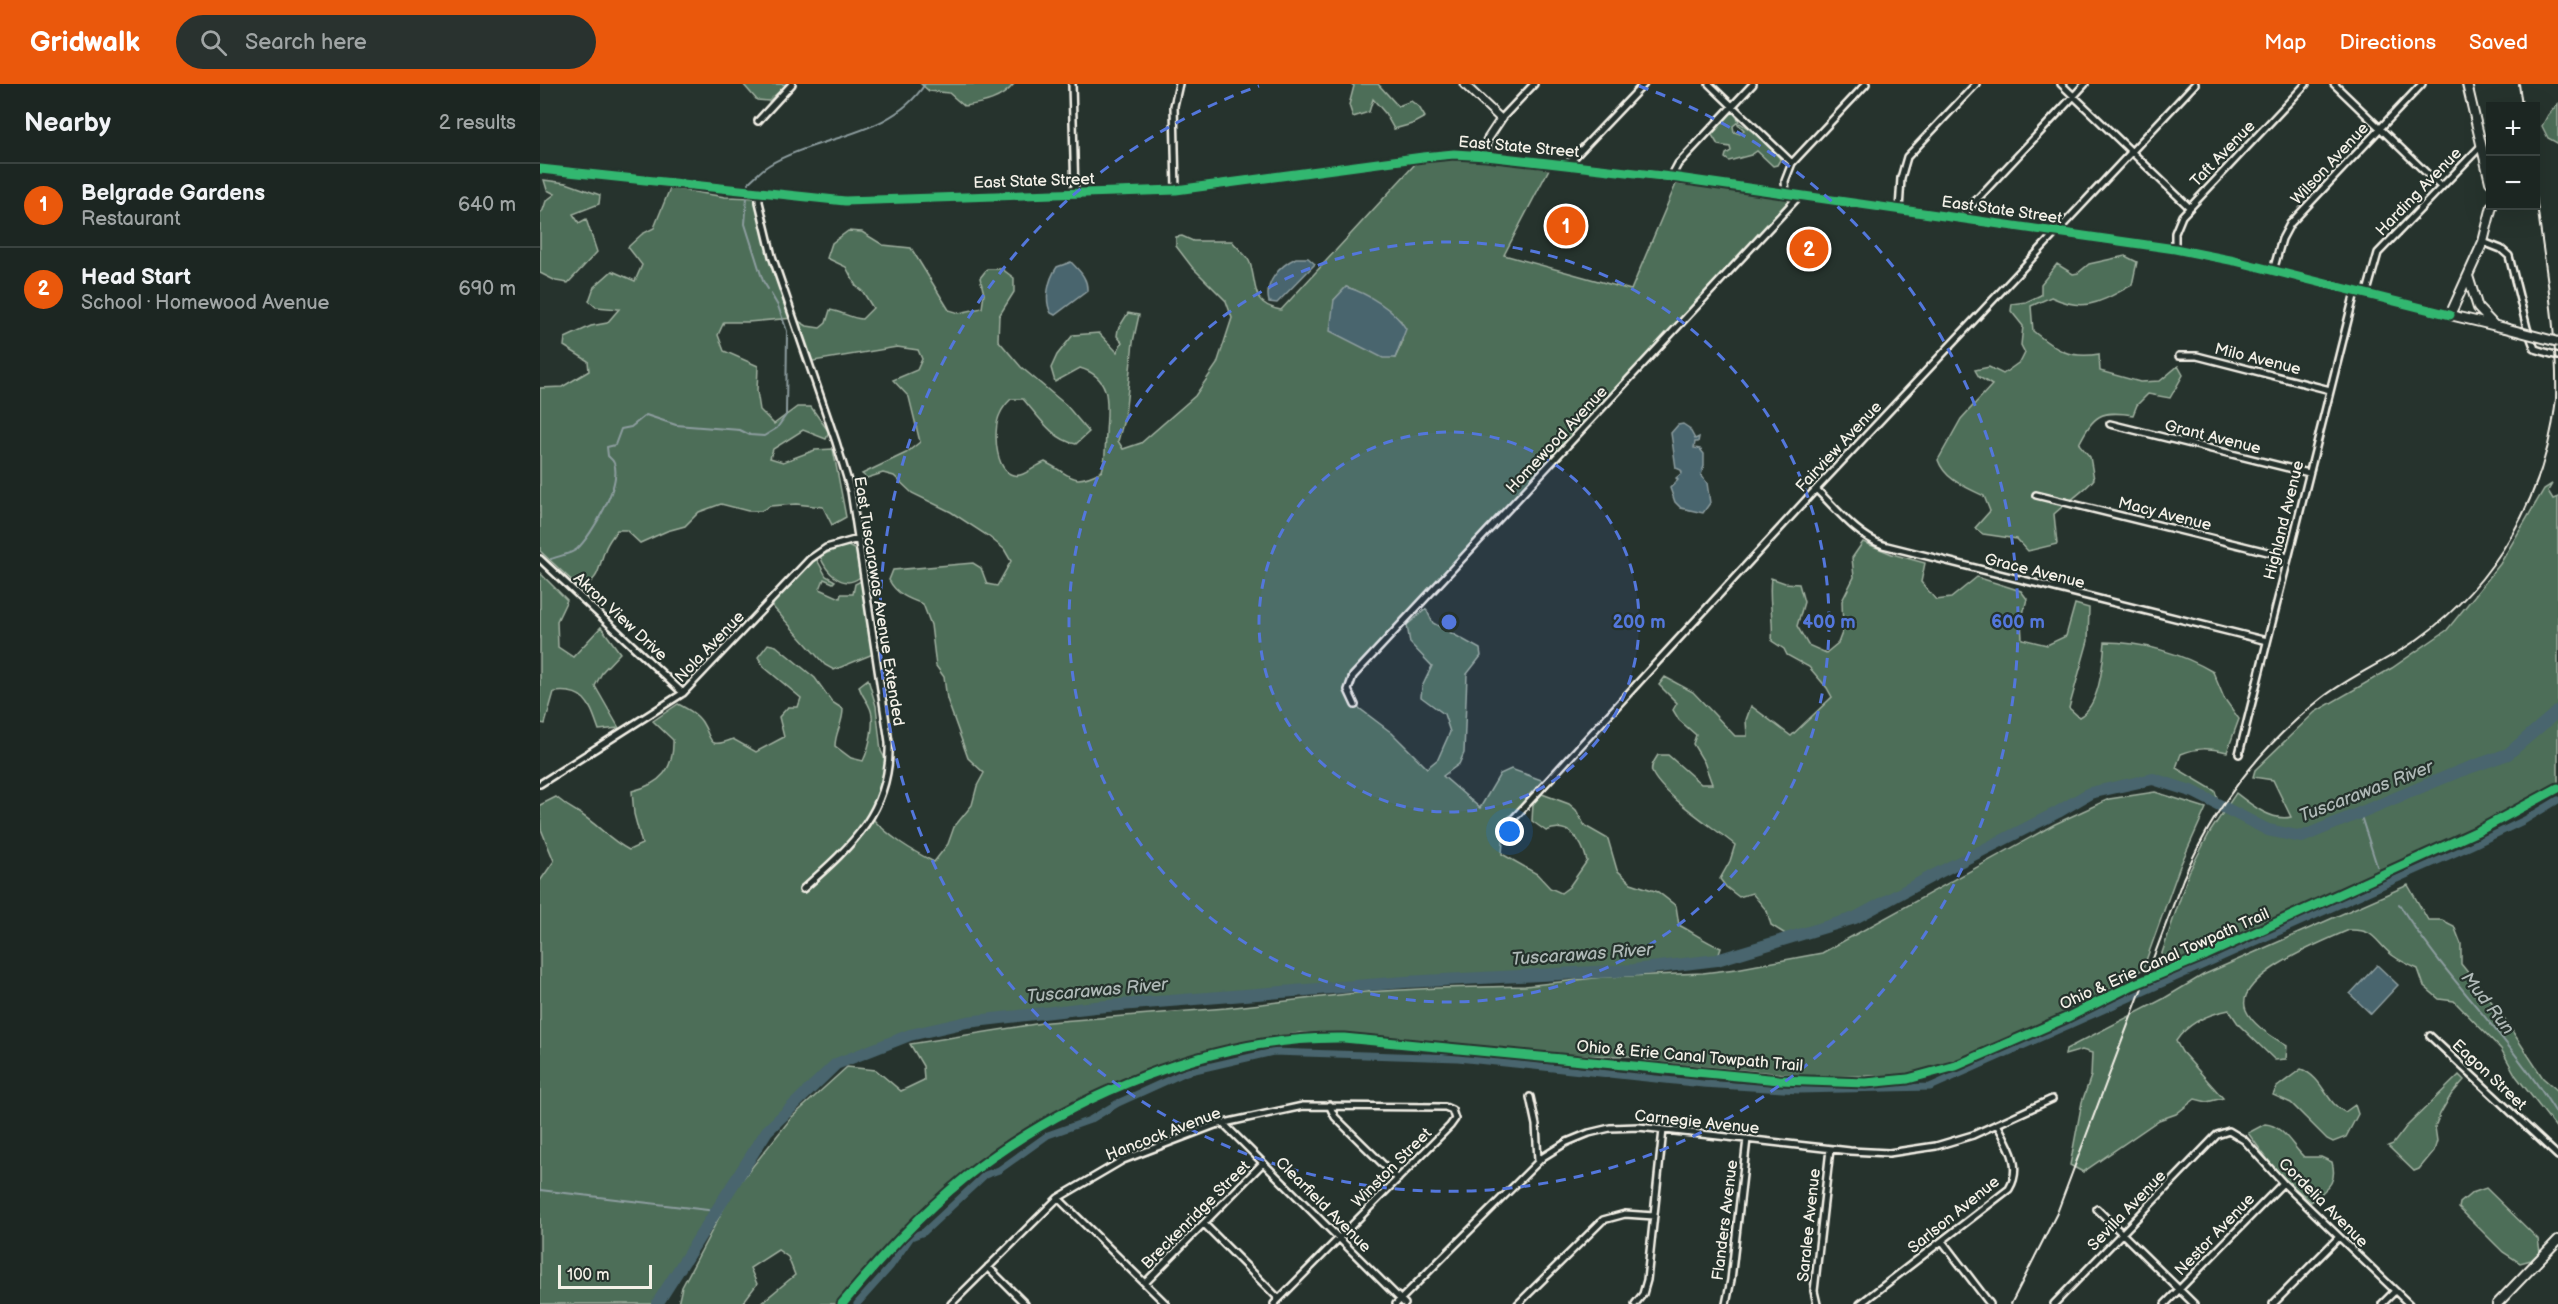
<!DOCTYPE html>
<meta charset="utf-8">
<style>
body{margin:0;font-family:"Balsamiq Sans",sans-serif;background:#29322f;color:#f1f3f6}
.controls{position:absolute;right:18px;top:18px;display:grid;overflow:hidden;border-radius:0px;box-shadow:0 6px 24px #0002}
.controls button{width:54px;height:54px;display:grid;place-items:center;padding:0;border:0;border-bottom:2px solid #3a4340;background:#1c2622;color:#f1f3f6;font:30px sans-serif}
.scale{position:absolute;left:18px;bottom:15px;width:94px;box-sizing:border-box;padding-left:6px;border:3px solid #f4f1e8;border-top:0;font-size:16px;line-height:21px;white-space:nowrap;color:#f4f1e8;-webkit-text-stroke:4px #26332d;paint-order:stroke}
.you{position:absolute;left:970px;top:748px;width:21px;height:21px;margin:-15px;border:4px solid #fff;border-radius:50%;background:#1a73e8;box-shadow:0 0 0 9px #1a73e833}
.badge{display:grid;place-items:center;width:39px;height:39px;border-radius:50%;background:#ea580c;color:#fff;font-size:20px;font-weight:700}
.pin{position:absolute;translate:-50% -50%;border:3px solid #fff;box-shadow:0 2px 6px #0006}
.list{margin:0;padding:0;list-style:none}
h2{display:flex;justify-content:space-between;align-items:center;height:78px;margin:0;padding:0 24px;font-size:26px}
h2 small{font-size:20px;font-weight:400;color:#a0a5a5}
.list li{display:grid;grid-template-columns:39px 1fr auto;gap:18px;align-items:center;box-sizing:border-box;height:84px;padding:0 24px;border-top:2px solid #3a4340}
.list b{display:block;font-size:22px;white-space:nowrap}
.list p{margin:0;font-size:20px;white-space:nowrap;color:#a0a5a5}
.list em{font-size:20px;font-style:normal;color:#a0a5a5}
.icon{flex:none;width:33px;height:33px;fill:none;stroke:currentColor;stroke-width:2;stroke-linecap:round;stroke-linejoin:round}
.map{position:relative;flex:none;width:2018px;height:1220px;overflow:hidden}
header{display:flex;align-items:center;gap:36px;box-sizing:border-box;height:84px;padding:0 30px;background:#ea580c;color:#fff}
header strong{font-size:28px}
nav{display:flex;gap:33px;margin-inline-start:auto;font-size:21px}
.search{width:420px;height:54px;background:#29322f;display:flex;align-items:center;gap:15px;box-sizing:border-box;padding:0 21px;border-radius:33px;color:#a0a5a5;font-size:22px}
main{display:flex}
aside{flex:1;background:#1c2622}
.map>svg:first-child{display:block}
.green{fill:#4d6e58;stroke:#a0b0a0;stroke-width:1.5;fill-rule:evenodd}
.water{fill:#48656e;stroke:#8d9d9f;stroke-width:1.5}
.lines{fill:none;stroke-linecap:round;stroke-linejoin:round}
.stream{stroke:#8d9d9f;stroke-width:2}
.canal{stroke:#48656e;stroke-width:7}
.river{stroke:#48656e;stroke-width:12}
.minor-casing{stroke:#f4f1e8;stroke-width:10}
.tertiary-casing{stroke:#f4f1e8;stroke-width:11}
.secondary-casing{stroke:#f4f1e8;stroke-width:12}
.minor{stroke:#26332d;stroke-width:5}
.tertiary{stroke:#26332d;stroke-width:7}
.secondary{stroke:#26332d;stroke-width:8}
.rail{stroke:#f4f1e8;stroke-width:2}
.secondary-bridge-casing{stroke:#f4f1e8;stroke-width:12;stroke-linecap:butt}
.secondary-bridge{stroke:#26332d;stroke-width:8}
.cycleway-casing{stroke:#26332d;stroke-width:13}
.cycleway{stroke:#33b770;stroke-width:9}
.ring{fill:none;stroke:#5377dc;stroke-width:3;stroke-dasharray:10 8}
.labels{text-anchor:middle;stroke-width:4.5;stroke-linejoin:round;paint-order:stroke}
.street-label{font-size:16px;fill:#f4f1e8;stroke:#26332d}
.water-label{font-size:18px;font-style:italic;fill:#afb9b7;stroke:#26332d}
.centre{fill:#5377dc;stroke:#26332d;stroke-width:3}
.ring-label{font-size:18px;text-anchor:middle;font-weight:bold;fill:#5377dc;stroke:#26332d;stroke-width:4.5;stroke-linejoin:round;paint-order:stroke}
</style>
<header>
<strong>Gridwalk</strong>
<div class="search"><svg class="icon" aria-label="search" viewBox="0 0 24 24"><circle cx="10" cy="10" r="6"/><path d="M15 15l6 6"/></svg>Search here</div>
<nav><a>Map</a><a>Directions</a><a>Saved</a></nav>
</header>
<main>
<aside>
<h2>Nearby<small>2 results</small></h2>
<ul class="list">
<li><span class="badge">1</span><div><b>Belgrade Gardens</b><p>Restaurant</p></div><em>640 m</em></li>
<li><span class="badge">2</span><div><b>Head Start</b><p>School · Homewood Avenue</p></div><em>690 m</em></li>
</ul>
</aside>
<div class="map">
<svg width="2018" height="1220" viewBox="0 0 2018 1220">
<rect width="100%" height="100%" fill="#26332d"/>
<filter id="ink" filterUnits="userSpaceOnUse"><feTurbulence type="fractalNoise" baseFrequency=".0167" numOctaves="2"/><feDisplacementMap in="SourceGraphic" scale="12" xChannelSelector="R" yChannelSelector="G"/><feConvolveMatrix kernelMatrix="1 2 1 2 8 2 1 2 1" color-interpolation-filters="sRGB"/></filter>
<g filter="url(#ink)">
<path class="green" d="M203,0H247L229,17L217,16Z
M381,0H474C461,16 444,19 424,22L409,9L389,7Z
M811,0H838L858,22L871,17L879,23L885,33L872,40L854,45L845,29L833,15L829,28L813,33L809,21L814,2Z
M2018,20V59H2017L2008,54L2002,42L2008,31Z
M1194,29L1199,37L1193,42L1194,48L1200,50L1204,46L1198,40L1200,39L1213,48L1239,73L1240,76L1237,81L1233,82L1217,67L1211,71L1189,77L1185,74L1186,70L1191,67L1190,63L1178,61L1172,51L1189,30Z
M932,74L1009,85L964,171L1091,206L1136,100L1259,112L816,588L809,602L815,621L852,649L887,684L898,675L910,648L904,630L881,613L882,603L892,582L870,559L867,541L886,525L893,539L940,565L941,572L927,590L924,669L919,680L903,692L940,724L960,690L971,685L1007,698L964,745L962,770L997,790L1010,804L1021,809L1029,803L1047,777C1042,757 1029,737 1006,747L992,737L993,720L1002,710L1029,720L1036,726L1045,742L1068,755L1077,786L1091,799L1118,808L1136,822L1139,841C1154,849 1166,858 1181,864L1177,876L555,923L427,938L370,951L296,980L227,1047L118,1220H0V797L14,777L1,745L0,721L16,713C24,720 30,724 39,729C57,740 70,756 89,766L102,760L94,730L92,707C121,700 134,685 133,656L113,637L138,620C146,624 156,629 162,638C173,655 166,666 193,655L216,668L244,653L239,633L248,623H258L261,614L224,583L218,573L228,560L236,562L275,594L292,618L303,625C303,640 295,648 295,662L311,674L323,677C329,665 336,637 330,624C327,616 321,611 319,602L328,595L336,622L341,667L348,680L331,733C349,753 371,766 394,778L408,760L414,743L432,721L437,702L444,689L428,674L407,615L404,593L396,582L391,541L383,520C369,515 356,510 349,496L353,486L433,479L441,484L447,500L457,502L471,477L464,465L448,452L411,428L372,409L354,392L343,389L327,394L322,390L366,369L380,358L369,313L353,296L377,286L382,275L378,266L357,263L268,278L253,234L208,238H184L178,251L184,267L218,282L217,307L220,326L234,340L257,323H271L289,348L286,355L263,346L233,365L230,374L243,378L275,366L293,365L306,433L292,441L283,423L256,420L230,422L221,427H208L181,420L159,428L145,442L127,447L100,459L86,446H77C73,452 67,459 65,466C57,486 62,492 41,505L0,467V304L22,303L49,287L48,277L24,262L25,254L51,242L67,239L79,225L56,223L49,217L54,203L72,187L95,197L102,181L88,163L102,150L114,144L130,104L185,113L219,114L253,234L267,242L280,244L286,239L290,226C302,228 310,234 322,235L333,224L323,208L316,202L306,183L287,174L292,159L308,147L322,148L343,161L371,164L409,226L419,229L442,224L444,210L440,194L447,185H462L474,194V208L459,232L458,256L481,283L526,321L549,348L536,360C513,356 498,332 483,315H471C467,319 462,325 460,330C452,345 455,397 480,391C488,389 497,381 505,378C533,392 531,403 562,387C566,374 565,363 566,350C567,322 574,294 540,284L515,298L511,284L517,271L533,251L559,249L577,268L582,258L577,252L578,245L588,229L599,231L593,258L585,332L578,357L583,365L601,359L655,312L677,280L692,234L686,217L652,183L636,162V153L642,152L653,157H692C697,164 708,172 710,179C718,203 710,220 741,226L877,78ZM806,203L815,206L861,237L862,259L855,274L794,216Z
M4,96L26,99L60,111L59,120L33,130L39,139L46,135L57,168L28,199L16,197L0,189V129L3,126L6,117L15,110L7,106Z
M1585,172L1597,178L1592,201C1560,218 1546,229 1511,213L1491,222L1493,247C1516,266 1529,275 1559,270L1560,287L1600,298L1620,297L1638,282L1643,291L1630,314L1608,310L1597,321L1593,331C1560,326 1554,331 1539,360L1550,373L1554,395C1545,407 1527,418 1514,430L1517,460L1488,467L1477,455L1443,450L1435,444L1450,427L1444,412C1426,403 1405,396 1398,376L1421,335L1452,301L1439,293L1435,286L1449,283L1463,290L1481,277L1485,269L1481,261L1483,242L1471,227L1472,220L1486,218L1501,211V200L1517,180L1533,190L1538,189L1549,180Z
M2012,400L2008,407L2013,415L2018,413V700L1981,724L1637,884L1621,891L1616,887L1649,788L1670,748L1696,709C1710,720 1732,738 1751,733L1733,696L1713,693L1715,686L1775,628L1852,584L1907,546L1960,480L2004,405Z
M1323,458L1352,470L1385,479L1381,498L1396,516L1411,514L1437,493L1481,507L1487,515L1481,537L1482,555L1507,561L1526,552L1535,520L1549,524L1548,557L1529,624L1539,633C1560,622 1563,579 1565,558C1602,558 1641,569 1673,588L1684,614L1699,635L1687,668C1669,664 1658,663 1641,670L1636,684L1675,707L1679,720L1654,708L1613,695L1550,709L1518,728L1396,790L1315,834L1250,853L1231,841L1227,827L1212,809L1199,813L1186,803L1180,795L1190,777L1195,761C1175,744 1122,711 1112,688C1110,682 1115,676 1118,671H1128L1161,700H1172L1164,678L1153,660L1156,651L1139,636L1133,626L1137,619L1119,601L1125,593L1153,608L1195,652H1207L1206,636L1211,622L1251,652L1292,613L1287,604L1269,583L1247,571L1244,565L1232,557C1234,534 1228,517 1231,494L1245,499L1259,500L1264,518L1257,542L1268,561L1286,569L1298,559L1303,546L1302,517L1314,493L1312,474Z
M306,461L316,466L320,493C303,507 286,488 280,472Z
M276,474L286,492L295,497L293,499L284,495L280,505L300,514L301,510H313L315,500L321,497L333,570L294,586L285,581L233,523L234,516Z
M0,489L27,516L17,537L18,563L33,573L61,543L80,569L63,587L55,602L79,644L59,646C50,621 46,604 14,608L5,640L0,639Z
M1615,708L1666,724L1640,782L1603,885L1531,930L1382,991L1277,993L1113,978L1092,972L1003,971L839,954L760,949L688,961L572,999L523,1026L451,1072L383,1127L297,1220H220L255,1191L248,1173L238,1166L210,1184L217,1200L202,1220H138L142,1203L193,1107L252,1033L307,983L336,986L361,1007L384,996L383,982L370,960L508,938L686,924L825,908L898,904L985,902L1063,893L1163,889L1196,885L1282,869L1515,740L1569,715Z
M1868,801L1888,836H1902L1914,842L1921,860V880L1959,927L2003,994L2018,1007V1046L1976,992L1961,965L1914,917L1899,915L1884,902L1878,885C1869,881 1860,877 1852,871C1834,857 1836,845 1809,846C1786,856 1692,893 1706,926C1713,942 1733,953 1747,962L1746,975L1735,976L1699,941L1689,926C1668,930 1648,939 1636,957L1642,968L1683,1014L1667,1018L1655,1015L1636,1030L1619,1036L1543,1088L1530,1081L1542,1018L1551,992L1552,969L1542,966L1525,971L1526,965L1623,915L1663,891Z
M1761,985C1784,994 1786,1020 1805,1028L1815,1021L1818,1030L1806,1053L1793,1058L1787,1055L1751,1019L1733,1011L1737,1003Z
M1919,991L1924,996L1911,1011L1900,1030L1895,1043L1897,1057L1894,1067L1879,1085L1874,1087L1848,1062L1853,1060L1866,1043Z
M1725,1040C1743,1041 1752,1062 1764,1073H1781L1792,1078C1798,1100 1786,1105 1771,1118L1736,1087L1708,1049Z
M1946,1104L1998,1155L2000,1168L1991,1176L1980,1179L1963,1168L1919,1124L1920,1119L1932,1109Z"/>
<path class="water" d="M756,174H768L775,180L737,219L729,218C724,199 739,182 756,174Z
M531,178C538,186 548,193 547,207L515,231L511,229C504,216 508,196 517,183Z
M806,203C827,209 855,226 866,245L855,274H843L790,247L794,216Z
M1143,340L1149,344L1155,355L1159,353L1158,358H1155L1154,364L1160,365L1164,370V382L1161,391L1167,399L1170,419L1163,429L1141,424L1135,418L1130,404L1138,396L1136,394L1142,389L1141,386L1136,384L1131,349L1138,341Z
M1837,881L1858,901L1831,930L1810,910Z"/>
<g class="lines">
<path class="stream" d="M208,99C215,93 222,85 229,81C279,51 351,53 385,0
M207,113L205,140L223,197L228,205
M11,475C19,472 31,470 37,465C52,451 82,400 74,379C73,376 70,374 68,372L67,363L75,361L81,345L91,343L106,331L136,341L200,346L210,351L224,352L237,344L246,331L247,247L238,222L231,210
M1820,729L1837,782
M1859,820C1906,895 1972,956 2018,1032
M0,1106L176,1127"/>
<path class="canal" d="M317,1220L350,1183L371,1153L384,1148L445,1091L459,1086L508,1051L550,1036L578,1019L646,988L733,968L918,974L1163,1000L1259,1006L1390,1003L1931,762L1985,736L2018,716"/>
<path class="river" d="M117,1220L227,1047L296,980L370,951L427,938L555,923L865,898L1094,886L1177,876L1315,834L1396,790L1518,728L1550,709L1613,695L1654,708L1728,746L1762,753L1920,687L1968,670L2018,627"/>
<g class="minor-casing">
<path id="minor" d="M532,0L535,110
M1169,0L1252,79
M1521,0L1649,123
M1794,0L1900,102
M961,35L994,0
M218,37L252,0
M1027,81L1104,0
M1131,93L1138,80L1213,0
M636,106L634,22L639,0
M219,107V118L232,172L296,358L311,407L349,658C352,727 310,763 263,805
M1246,110L1245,97L1252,79L1326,0
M1359,126L1361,94L1367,73L1436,0
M1423,135L1428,125L1545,0
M1943,158L1961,165L1969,172L1987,244L1995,265L2018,272
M1635,165V149L1642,132L1766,0
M1733,187L1742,155L1750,140L1882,0
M1827,208L1838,169L1942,61
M1639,272H1657L1790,306
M1570,340L1769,389
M1276,405C1296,424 1316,451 1343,461L1727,557
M1496,411L1748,473
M0,475L143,609
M815,621L808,606L813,592L1259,112
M1699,670L1815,208
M0,700L143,609L270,475L286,464L318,455
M964,745L1276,405L1655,0
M1890,952L2018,1072
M990,1013L996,1041L998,1076
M789,1021L795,1033L858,1095
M683,1039L865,1220
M518,1114L626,1220
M1557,1125L1654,1220
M664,1140L739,1215
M1402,1157L1450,1220
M448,1183L485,1220
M605,1199L723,1079
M411,1220L518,1114L583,1076L675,1041L763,1022L905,1023L912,1026L915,1035L910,1042L734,1220
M856,1220L1003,1073L1027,1058L1049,1049L1070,1044L1099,1043L1310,1067L1349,1069L1396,1062L1433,1051L1512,1015
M978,1220L1063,1136L1085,1130L1114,1132
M1095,1220L1103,1210L1107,1196L1123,1046
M1186,1220L1191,1196L1207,1055
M1277,1220L1274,1207L1290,1065
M1320,1220L1469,1105C1483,1082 1468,1061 1457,1040
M1514,1220L1677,1051L1689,1047L1704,1056L1743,1099L1869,1220
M1625,1220L1743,1099
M1733,1220L1799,1153
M1842,1220L1855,1207"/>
</g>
<g class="tertiary-casing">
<path id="tertiary" d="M924,0L961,35L947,56L946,72
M0,85L305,117L636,106L883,73L914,70L946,72L1131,93L1635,165L1695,177L1910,231"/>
</g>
<g class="secondary-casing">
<path id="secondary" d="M1927,0L1950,98
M1952,122L1943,158L1910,231L1965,244
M1928,192L1938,224L1954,241
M1957,1220L2018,1156"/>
</g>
<use href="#minor" class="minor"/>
<use href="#tertiary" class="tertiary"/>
<use href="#secondary" class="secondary"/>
<path class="rail" d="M1979,0L1982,22
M1471,1220L1517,1129L1643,795C1674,723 1720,663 1782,614C1812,591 1847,577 1878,555C1956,499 2006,410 2016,315C2018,250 2004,177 1996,112"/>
<g class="secondary-bridge-casing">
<path id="secondary-bridge" d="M1965,244L2018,258"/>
</g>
<use href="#secondary-bridge" class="secondary-bridge"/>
<g class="cycleway-casing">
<path id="cycleway" d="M0,85L305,117L636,106L883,73L914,70L946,72L1131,93L1635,165L1695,177L1910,231
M302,1220C340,1175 380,1130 426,1093C529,1012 672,952 804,954L1239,996L1326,999L1368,995L1416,982L1526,934L1593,901L1666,871L1940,746L2018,704"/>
</g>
<use href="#cycleway" class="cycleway"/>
</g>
</g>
<circle cx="909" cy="538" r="190" fill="#5377dc" fill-opacity=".12"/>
<g class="ring">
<circle cx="909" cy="538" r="190"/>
<circle cx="909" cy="538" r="380"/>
<path d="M1099 2A569 569 0 1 1 719 2"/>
</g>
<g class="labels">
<g class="street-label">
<text transform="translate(979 62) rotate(5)" y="6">East State Street</text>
<text transform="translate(1682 69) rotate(-46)" y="6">Taft Avenue</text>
<text transform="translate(1789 79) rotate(-47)" y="6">Wilson Avenue</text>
<text transform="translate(494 96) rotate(-2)" y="6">East State Street</text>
<text transform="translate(1878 107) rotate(-46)" y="6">Harding Avenue</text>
<text transform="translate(1462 125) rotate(8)" y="6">East State Street</text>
<text transform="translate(1718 274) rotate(14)" y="6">Milo Avenue</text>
<text transform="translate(1673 352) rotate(14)" y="6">Grant Avenue</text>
<text transform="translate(1016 355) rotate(-47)" y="6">Homewood Avenue</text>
<text transform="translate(1298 362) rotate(-47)" y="6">Fairview Avenue</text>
<text transform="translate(1625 429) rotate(14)" y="6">Macy Avenue</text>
<text transform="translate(1743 436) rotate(-76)" y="6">Highland Avenue</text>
<text transform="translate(1495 486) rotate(14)" y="6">Grace Avenue</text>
<text transform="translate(340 517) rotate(81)" y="6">East Tuscarawas Avenue Extended</text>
<text transform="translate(81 532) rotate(43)" y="6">Akron View Drive</text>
<text transform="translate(169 562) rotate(-46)" y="6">Nola Avenue</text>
<text transform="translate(1624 874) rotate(-24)" y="6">Ohio &amp; Erie Canal Towpath Trail</text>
<text transform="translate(1150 971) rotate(5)" y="6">Ohio &amp; Erie Canal Towpath Trail</text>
<text transform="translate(1950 990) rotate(43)" y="6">Eagon Street</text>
<text transform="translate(1157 1037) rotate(6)" y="6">Carnegie Avenue</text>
<text transform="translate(623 1049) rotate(-21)" y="6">Hancock Avenue</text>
<text transform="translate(851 1083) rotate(-45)" y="6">Winston Street</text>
<text transform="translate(1784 1118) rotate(45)" y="6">Cordelia Avenue</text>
<text transform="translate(784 1120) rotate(45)" y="6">Clearfield Avenue</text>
<text transform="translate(1586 1126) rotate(-46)" y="6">Sevilla Avenue</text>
<text transform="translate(655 1130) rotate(-45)" y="6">Breckenridge Street</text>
<text transform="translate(1413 1130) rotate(-39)" y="6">Sarlson Avenue</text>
<text transform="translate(1184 1136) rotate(-83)" y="6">Flanders Avenue</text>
<text transform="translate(1268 1141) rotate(-84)" y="6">Saralee Avenue</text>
<text transform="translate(1674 1150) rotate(-46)" y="6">Nestor Avenue</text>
</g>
<g class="water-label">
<text transform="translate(1826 707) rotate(-21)" y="6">Tuscarawas River</text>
<text transform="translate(1042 870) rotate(-4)" y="6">Tuscarawas River</text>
<text transform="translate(557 906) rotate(-5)" y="6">Tuscarawas River</text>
<text transform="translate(1948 919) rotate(52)" y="6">Mud Run</text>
</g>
</g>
<circle cx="909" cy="538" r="9" class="centre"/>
<g class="ring-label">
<text x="1099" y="544">200 m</text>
<text x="1289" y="544">400 m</text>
<text x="1478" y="544">600 m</text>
</g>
</svg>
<div class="controls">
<button>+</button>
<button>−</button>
</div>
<div class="scale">100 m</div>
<div class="you"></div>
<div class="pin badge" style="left:1026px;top:142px">1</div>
<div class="pin badge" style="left:1269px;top:165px">2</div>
</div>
</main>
